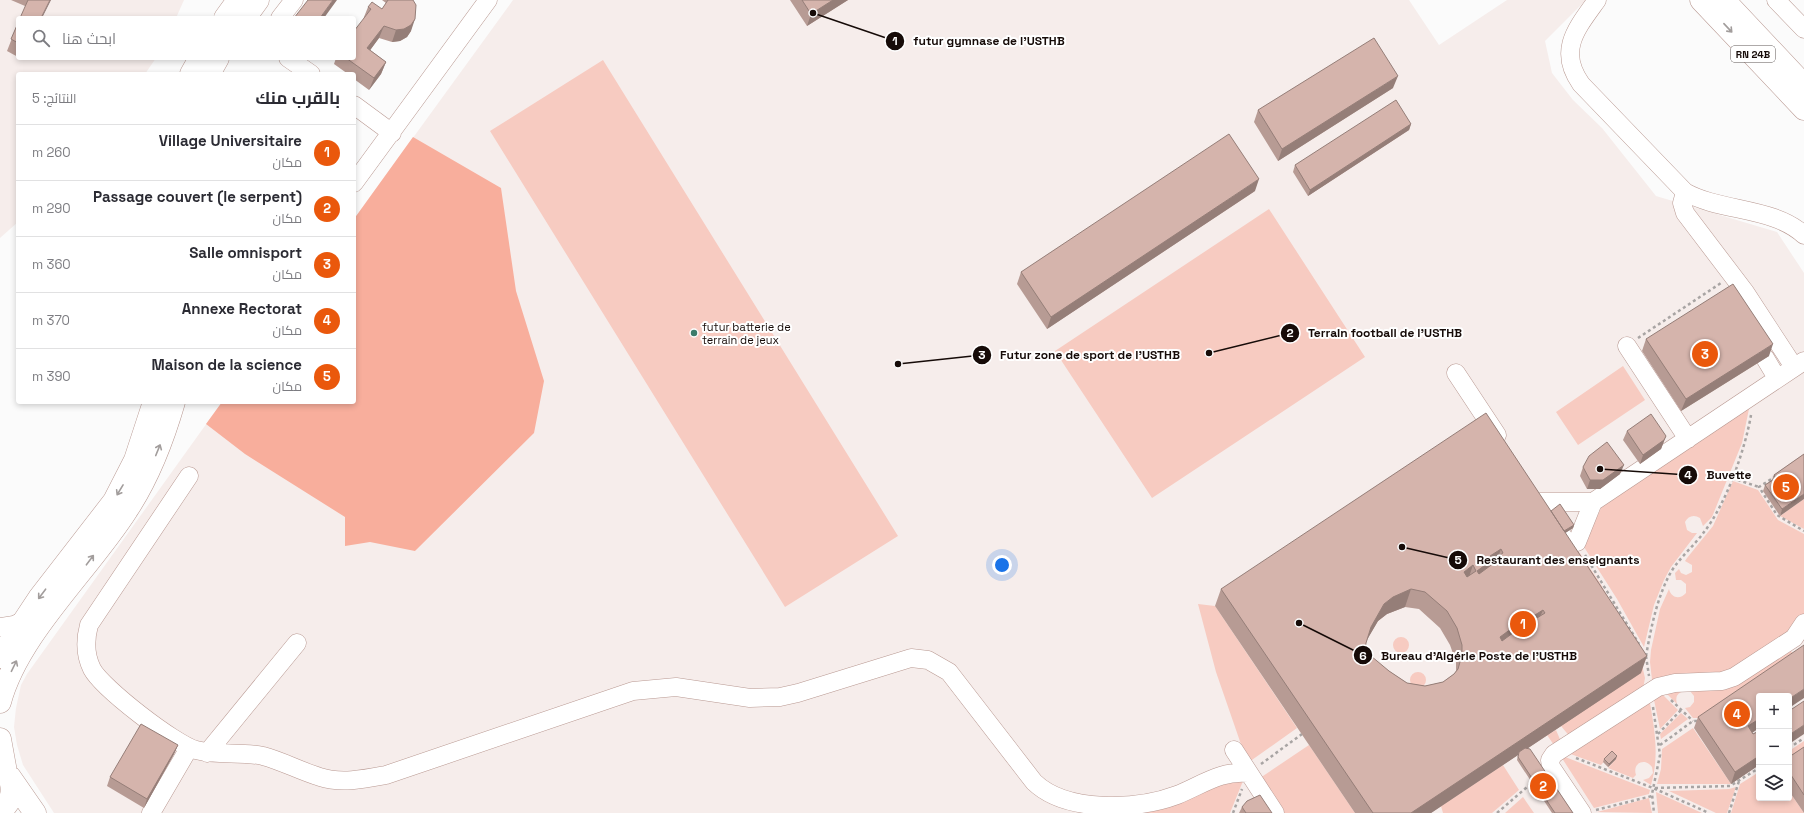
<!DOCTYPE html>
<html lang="ar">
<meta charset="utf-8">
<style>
body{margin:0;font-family:"Space Grotesk",Cairo,sans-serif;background:#f7f7f7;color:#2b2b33;direction:rtl}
.controls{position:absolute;right:12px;bottom:12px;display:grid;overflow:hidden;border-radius:4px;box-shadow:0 2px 6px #0003}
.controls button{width:36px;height:36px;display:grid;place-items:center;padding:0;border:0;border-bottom:1px solid #e1e1e2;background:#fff;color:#2b2b33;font:20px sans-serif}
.you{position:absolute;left:1002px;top:565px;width:14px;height:14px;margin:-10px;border:3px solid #fff;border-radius:50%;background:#1a73e8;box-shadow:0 0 0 6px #1a73e833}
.badge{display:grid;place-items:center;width:26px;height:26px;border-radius:50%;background:#ea580c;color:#fff;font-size:13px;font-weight:700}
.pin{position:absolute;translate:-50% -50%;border:2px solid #fff;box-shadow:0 1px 4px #0006}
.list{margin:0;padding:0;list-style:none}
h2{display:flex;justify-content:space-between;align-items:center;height:52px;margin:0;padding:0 16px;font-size:17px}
h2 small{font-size:13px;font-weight:400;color:#7c7c81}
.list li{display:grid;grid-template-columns:26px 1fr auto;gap:12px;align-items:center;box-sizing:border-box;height:56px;padding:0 16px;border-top:1px solid #e1e1e2}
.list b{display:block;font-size:15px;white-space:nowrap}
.list p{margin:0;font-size:13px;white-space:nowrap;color:#7c7c81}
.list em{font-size:13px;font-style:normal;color:#7c7c81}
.icon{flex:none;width:22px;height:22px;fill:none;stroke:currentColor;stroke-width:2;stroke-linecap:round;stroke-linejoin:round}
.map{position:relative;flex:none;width:1804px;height:813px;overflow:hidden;direction:ltr}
.search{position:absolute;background:#fff;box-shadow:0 2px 6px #0003;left:16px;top:16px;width:340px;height:44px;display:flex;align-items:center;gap:10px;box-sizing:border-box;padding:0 14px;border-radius:4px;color:#7c7c81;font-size:15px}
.panel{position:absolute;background:#fff;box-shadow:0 2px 6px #0003;left:16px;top:72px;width:340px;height:332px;border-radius:4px;direction:rtl}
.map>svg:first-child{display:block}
.built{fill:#f6edeb;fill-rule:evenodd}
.green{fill:#f7cbc1}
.forest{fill:#f8ae9c}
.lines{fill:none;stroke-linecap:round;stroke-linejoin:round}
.minor-casing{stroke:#b99992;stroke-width:19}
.major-casing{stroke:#b99992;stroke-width:23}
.path{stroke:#a8a4a3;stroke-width:2.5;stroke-dasharray:3 3;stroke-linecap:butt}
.minor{stroke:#fff;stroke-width:18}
.major{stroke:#fff;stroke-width:22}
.wall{fill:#b79b94;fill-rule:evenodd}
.shaded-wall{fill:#957e78}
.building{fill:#d5b4ac;stroke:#957e78;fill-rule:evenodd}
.oneway{stroke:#a29d9c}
.poi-dot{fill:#3b7c6b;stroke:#fff;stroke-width:1.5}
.labels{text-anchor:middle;stroke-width:4;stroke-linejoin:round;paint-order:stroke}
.shield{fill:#fff;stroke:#5c5452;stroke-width:1}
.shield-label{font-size:10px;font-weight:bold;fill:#160b08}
.poi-label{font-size:11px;fill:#160b08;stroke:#fff;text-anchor:start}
.leader{fill:none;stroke:#160b08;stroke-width:1.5}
.callout-dot{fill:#160b08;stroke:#fff;stroke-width:1.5}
.mark-label{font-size:12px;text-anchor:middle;font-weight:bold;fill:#fff}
.callout-label{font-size:12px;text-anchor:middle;font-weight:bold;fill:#160b08;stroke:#fff;stroke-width:4;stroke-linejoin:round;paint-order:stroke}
</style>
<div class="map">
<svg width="1804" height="813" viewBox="0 0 1804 813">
<rect width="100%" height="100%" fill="#fbfbfb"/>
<path class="built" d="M0,0H184L176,18H18V58H156L145,74H18V222L0,238Z
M513,0H1409L1439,45L1507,0H1586L1545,41L1552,73L1573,100L1602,128L1656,196L1777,232L1804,273V813H54L23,765L17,745L14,727L16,708L21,685L27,674L222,402H354V219ZM1759,696H1789V798H1759Z"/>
<path class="green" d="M603,60L898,536L785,607L490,131Z
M1269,209L1365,357L1152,498L1055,351Z
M1623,366L1645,400L1578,445L1556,412Z
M1750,404L1742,443L1712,517L1703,526L1700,518C1694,514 1688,516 1685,522L1687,530L1692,533H1697L1671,567L1664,580L1654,605L1644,647L1617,599L1584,547L1585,542L1604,502Z
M1733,481L1758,490L1778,520L1804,534V614L1797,626L1727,673L1652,680L1650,662L1651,650L1660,609L1669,589C1671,598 1680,600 1686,593V584L1681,580H1676L1675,573L1679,569L1681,573L1686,575L1692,572V565L1685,561L1687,558L1713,526Z
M1804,499V529L1780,516Z
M1553,541L1577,549L1600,583L1639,652L1645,678L1643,689L1571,738L1561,726Z
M1198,604L1215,606L1297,728L1249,762L1244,753L1216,672Z
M1393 645a8 8 0 1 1 16 0a8 8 0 1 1-16 0Z
M1791,651L1797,659L1698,718H1693L1685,708L1690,707L1694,702V696L1690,691C1681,691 1674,693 1677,704L1663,690Z
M1410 680a8 8 0 1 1 16 0a8 8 0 1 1-16 0Z
M1660,692L1678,710L1660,729L1653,695Z
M1649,697C1654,727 1660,754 1651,785L1643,780L1649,778L1653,773L1652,767C1645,757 1632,763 1636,775L1633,778L1608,768L1616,759L1611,754L1601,765L1565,752Z
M1681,713L1688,719L1661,739L1660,734Z
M1693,728L1731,784H1657L1661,769L1662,749Z
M1556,730L1562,744L1556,748L1547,735Z
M1804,741V748L1789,758V751Z
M1309,745L1355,813H1283L1260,778Z
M1560,755L1650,790L1649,794L1594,808Z
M1503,765L1519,790L1492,813H1443L1441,806Z
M1759,772V798H1789V791L1804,813H1731L1740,784Z
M1243,781L1230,813H1103L1215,784Z
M1736,787L1727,813H1716L1669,791L1729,789Z
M1656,792L1702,813H1658Z
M1523,797L1534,813H1505Z
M1649,798L1652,813L1597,812Z"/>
<path class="forest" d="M413,137L501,188L516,291L544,381L534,433L415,551L370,542L345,546V517L245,454L206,424L222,402H354V219Z"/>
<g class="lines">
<g class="minor-casing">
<path id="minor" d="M1597,0C1577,28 1557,50 1581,84L1685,192C1721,212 1774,207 1804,235
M1776,0L1804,29
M280,18L294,0
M288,58L311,74
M354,105L392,133
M354,183L488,0
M1685,192L1682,203L1685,213L1745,292L1794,367
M1627,346L1688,439
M1765,358L1777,378
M1456,373L1497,435
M189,476L89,625C85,640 85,655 92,669C102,688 176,745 196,750C218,756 241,751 263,756C282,761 300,771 320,777C341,784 365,779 386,775L633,691L676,687L750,698L780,697L798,693L911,658L928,660L949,672L1034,782C1066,813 1137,810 1177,795C1202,785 1221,770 1249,773
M1540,502H1593L1804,361
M1562,535L1567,543L1577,542L1593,502
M0,627L14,625L23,621
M1234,750L1275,813
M207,753L297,643
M151,813L189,748
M1582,813L1551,767L1550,760L1554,754L1658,687L1675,683L1722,681L1734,677L1794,638L1804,623"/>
</g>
<g class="major-casing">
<path id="major" d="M1701,0L1804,109
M1724,0L1804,85
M225,18L238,0
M245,18L258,0
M191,74L200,58
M209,74L218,58
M0,657L39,598L114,501L135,460L154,402
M0,702C18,634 89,570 127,510C149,477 163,440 174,402
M0,739L6,772
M0,766C14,778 17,799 0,811
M10,777L35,813"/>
</g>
<path class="path" d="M1638,338L1721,283
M1776,476L1759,487L1777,515L1804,531
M1732,478L1759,487
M1585,555L1639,644
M1646,656L1649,676
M1646,656C1651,628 1657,597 1671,572C1680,557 1694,546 1704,532C1726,504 1745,450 1751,415
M1671,700L1693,721
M1653,707L1660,755L1652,794L1654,813
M1658,734L1681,710
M1660,745L1693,721H1699
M1789,748L1804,738
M1576,758L1653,788L1709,813
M1261,764L1302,734
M1655,788L1730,786L1759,768
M1596,810L1652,796
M1233,813L1242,789
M1497,813L1534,781
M1729,813L1739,781"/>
<use href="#minor" class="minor"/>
<use href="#major" class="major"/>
</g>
<path class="wall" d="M11,0H51L25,6Z
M382,0H413L411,31L407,37L400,41L392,42L379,38L370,50L386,62L381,74L369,90L354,79V74H348L334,64L336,58H354L364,17L368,7L382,9L386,3Z
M790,0H848L807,26Z
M18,23V57L7,51Z
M1393,88L1278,161L1254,122L1258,110Z
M1411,124L1409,130L1308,196L1293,172L1295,165Z
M1255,191L1047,329L1017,284L1021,272Z
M1646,339L1769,356L1681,411L1642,351Z
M1627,431L1666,436L1661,449L1640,464L1623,440Z
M1804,454L1780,516L1763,491L1765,485L1772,480L1774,475Z
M1583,467L1620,474L1600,489H1587L1580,476Z
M1551,511L1574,525L1573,528L1565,533L1641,673L1528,748L1573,813H1552L1517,760L1518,755L1431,813H1355L1215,606L1221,589ZM1405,607L1419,609L1440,628L1450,645L1456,662V671L1454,674L1443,682L1425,686L1407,683L1389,671L1364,658L1366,641L1378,621L1387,614Z
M1759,696V728L1752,733L1753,734L1759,731V765L1731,784L1694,728L1698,717Z
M178,745L174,754L144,808L107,786L110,777Z
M1804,747V813L1789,791V757Z
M1604,759H1616L1608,767L1603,762Z
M1242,807L1272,813H1239Z"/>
<path class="shaded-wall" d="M50,0H51L42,18H41Z
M333,0H337L324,18H320Z
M833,0H848L807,26L811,14Z
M415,19L411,31L407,37L400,41L392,42L396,30Z
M384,26L379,38L363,60L367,48Z
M386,62L381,74L369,90L374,78Z
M1398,76L1393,88L1278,161L1282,149Z
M1411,124L1409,130L1308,196L1310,190Z
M1259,179L1255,191L1047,329L1051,317Z
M1773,344L1769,356L1681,411L1686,399Z
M1666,436L1661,449L1640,464L1643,455Z
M1624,465L1620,474L1600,489H1587L1590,480Z
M1804,494V499L1780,516L1782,509Z
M1574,525L1573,528L1553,541L1554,538Z
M1501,549L1495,566L1494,563L1492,560L1486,578L1470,588L1477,571L1490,556Z
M1473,565L1467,583L1464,572Z
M1411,589L1405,607L1387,614L1378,621L1364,645L1371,627L1384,604L1393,597Z
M1543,610L1536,627L1532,621L1526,638L1511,648L1517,631L1530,618Z
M1515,626L1509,644L1493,654L1500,637Z
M1647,656L1641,673L1519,754V752L1518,755L1431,813H1411Z
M1804,689V698L1789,708V699Z
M1759,719V728L1744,738L1748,726Z
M1804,725V734L1789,744V735Z
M178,745L174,754L144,808L147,799Z
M1617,756L1616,759L1608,767L1609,764Z
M1759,756V765L1731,784L1735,772Z"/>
<path class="building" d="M28,0H50L41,18H20Z
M308,0H333L320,18H294Z
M388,0H413L416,5L415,19L411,25L404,29L396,30L384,26L367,48L386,62L374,78L346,58H354V31L371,9L368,7L372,2L382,9Z
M802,0H833L811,14Z
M18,23V43L11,39Z
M1374,38L1398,76L1282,149L1258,110Z
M1396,100L1411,124L1310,190L1295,165Z
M1229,134L1259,179L1051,317L1021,272Z
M1733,284L1773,344L1686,399L1646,339Z
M1486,413L1647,656L1411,813H1373L1221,589ZM1501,549L1503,553L1492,560L1494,563L1479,574L1477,571L1492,560L1490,556ZM1473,565L1476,571L1467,577L1464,572ZM1411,589L1425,592L1447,611L1457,628L1462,645V655L1458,669L1454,674L1443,682L1425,686L1407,683L1389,671L1371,656L1364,658L1366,643L1371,627L1384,604L1393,597ZM1543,610L1545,613L1532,621L1530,618ZM1532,621L1536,626L1521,636L1517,631ZM1515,626L1517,630L1502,641L1500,637Z
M1651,414L1666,436L1664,440L1643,455L1627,431Z
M1607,442L1624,465L1603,480H1590L1583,467L1589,456Z
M1804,454V494L1782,509L1765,485L1776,478L1774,475Z
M1560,504L1574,525L1564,531L1551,511Z
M1804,645V689L1789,699V696H1759V719L1748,726L1753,734L1759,731V756L1735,772L1698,717Z
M1804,701V725L1789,735V711Z
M141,724L178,745L147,799L110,777Z
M1804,747V795L1789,772V757Z
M1525,748L1530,749L1573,813H1555L1518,757L1519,752Z
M1612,751L1617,756L1609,764L1604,759Z
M1260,795L1272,813H1246L1242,807L1247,801Z"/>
<defs><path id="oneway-shaft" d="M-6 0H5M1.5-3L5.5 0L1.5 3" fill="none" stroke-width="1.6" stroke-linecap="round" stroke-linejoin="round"/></defs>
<g class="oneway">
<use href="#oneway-shaft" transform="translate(1728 28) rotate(47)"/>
<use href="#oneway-shaft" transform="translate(158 450) rotate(-68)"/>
<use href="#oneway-shaft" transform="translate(120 490) rotate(121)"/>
<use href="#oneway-shaft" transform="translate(90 560) rotate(-53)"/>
<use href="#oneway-shaft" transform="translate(42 594) rotate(127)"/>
<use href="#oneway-shaft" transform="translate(14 666) rotate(-64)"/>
</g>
<circle class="poi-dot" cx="694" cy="333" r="4"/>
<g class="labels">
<rect class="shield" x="1731" y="46" width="44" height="16" rx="3"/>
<g class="shield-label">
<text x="1753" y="58">RN 24B</text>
</g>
<g class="poi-label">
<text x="702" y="331">futur batterie de<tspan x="702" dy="13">terrain de jeux</tspan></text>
</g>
</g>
<path class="leader" d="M813 13L895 41M1209 353L1290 333M898 364L982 355M1600 469L1688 475M1402 547L1458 560M1299 623L1363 655"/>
<g class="callout-dot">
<circle cx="813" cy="13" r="4"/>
<circle cx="1209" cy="353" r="4"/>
<circle cx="898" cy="364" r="4"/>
<circle cx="1600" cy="469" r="4"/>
<circle cx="1402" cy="547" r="4"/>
<circle cx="1299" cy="623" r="4"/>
<circle cx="895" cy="41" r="10"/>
<circle cx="1290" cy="333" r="10"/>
<circle cx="982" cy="355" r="10"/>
<circle cx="1688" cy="475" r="10"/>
<circle cx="1458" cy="560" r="10"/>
<circle cx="1363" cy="655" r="10"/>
</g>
<g class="mark-label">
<text x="895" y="45">1</text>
<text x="1290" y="337">2</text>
<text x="982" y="359">3</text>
<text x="1688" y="479">4</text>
<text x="1458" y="564">5</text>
<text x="1363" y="660">6</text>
</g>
<g class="callout-label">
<text x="989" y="45">futur gymnase de l'USTHB</text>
<text x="1385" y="337">Terrain football de l'USTHB</text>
<text x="1090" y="359">Futur zone de sport de l'USTHB</text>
<text x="1729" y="479">Buvette</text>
<text x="1558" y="564">Restaurant des enseignants</text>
<text x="1479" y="660">Bureau d'Algérie Poste de l'USTHB</text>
</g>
</svg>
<div class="controls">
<button>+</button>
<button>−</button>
<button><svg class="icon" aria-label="layers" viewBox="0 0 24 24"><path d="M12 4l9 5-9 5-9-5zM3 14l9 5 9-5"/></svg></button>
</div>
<div class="you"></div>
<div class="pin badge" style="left:1523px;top:624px">1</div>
<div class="pin badge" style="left:1543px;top:786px">2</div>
<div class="pin badge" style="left:1705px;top:354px">3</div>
<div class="pin badge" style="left:1737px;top:714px">4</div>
<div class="pin badge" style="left:1786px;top:487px">5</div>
<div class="search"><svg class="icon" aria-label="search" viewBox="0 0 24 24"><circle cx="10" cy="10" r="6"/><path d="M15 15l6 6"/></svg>ابحث هنا</div>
<section class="panel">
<h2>بالقرب منك<small>النتائج: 5</small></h2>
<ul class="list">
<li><span class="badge">1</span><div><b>Village Universitaire</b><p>مكان</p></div><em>260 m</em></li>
<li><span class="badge">2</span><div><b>Passage couvert (le serpent)</b><p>مكان</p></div><em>290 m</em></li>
<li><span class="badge">3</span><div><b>Salle omnisport</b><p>مكان</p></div><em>360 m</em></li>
<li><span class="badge">4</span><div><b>Annexe Rectorat</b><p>مكان</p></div><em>370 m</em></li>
<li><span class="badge">5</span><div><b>Maison de la science</b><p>مكان</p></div><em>390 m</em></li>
</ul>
</section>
</div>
